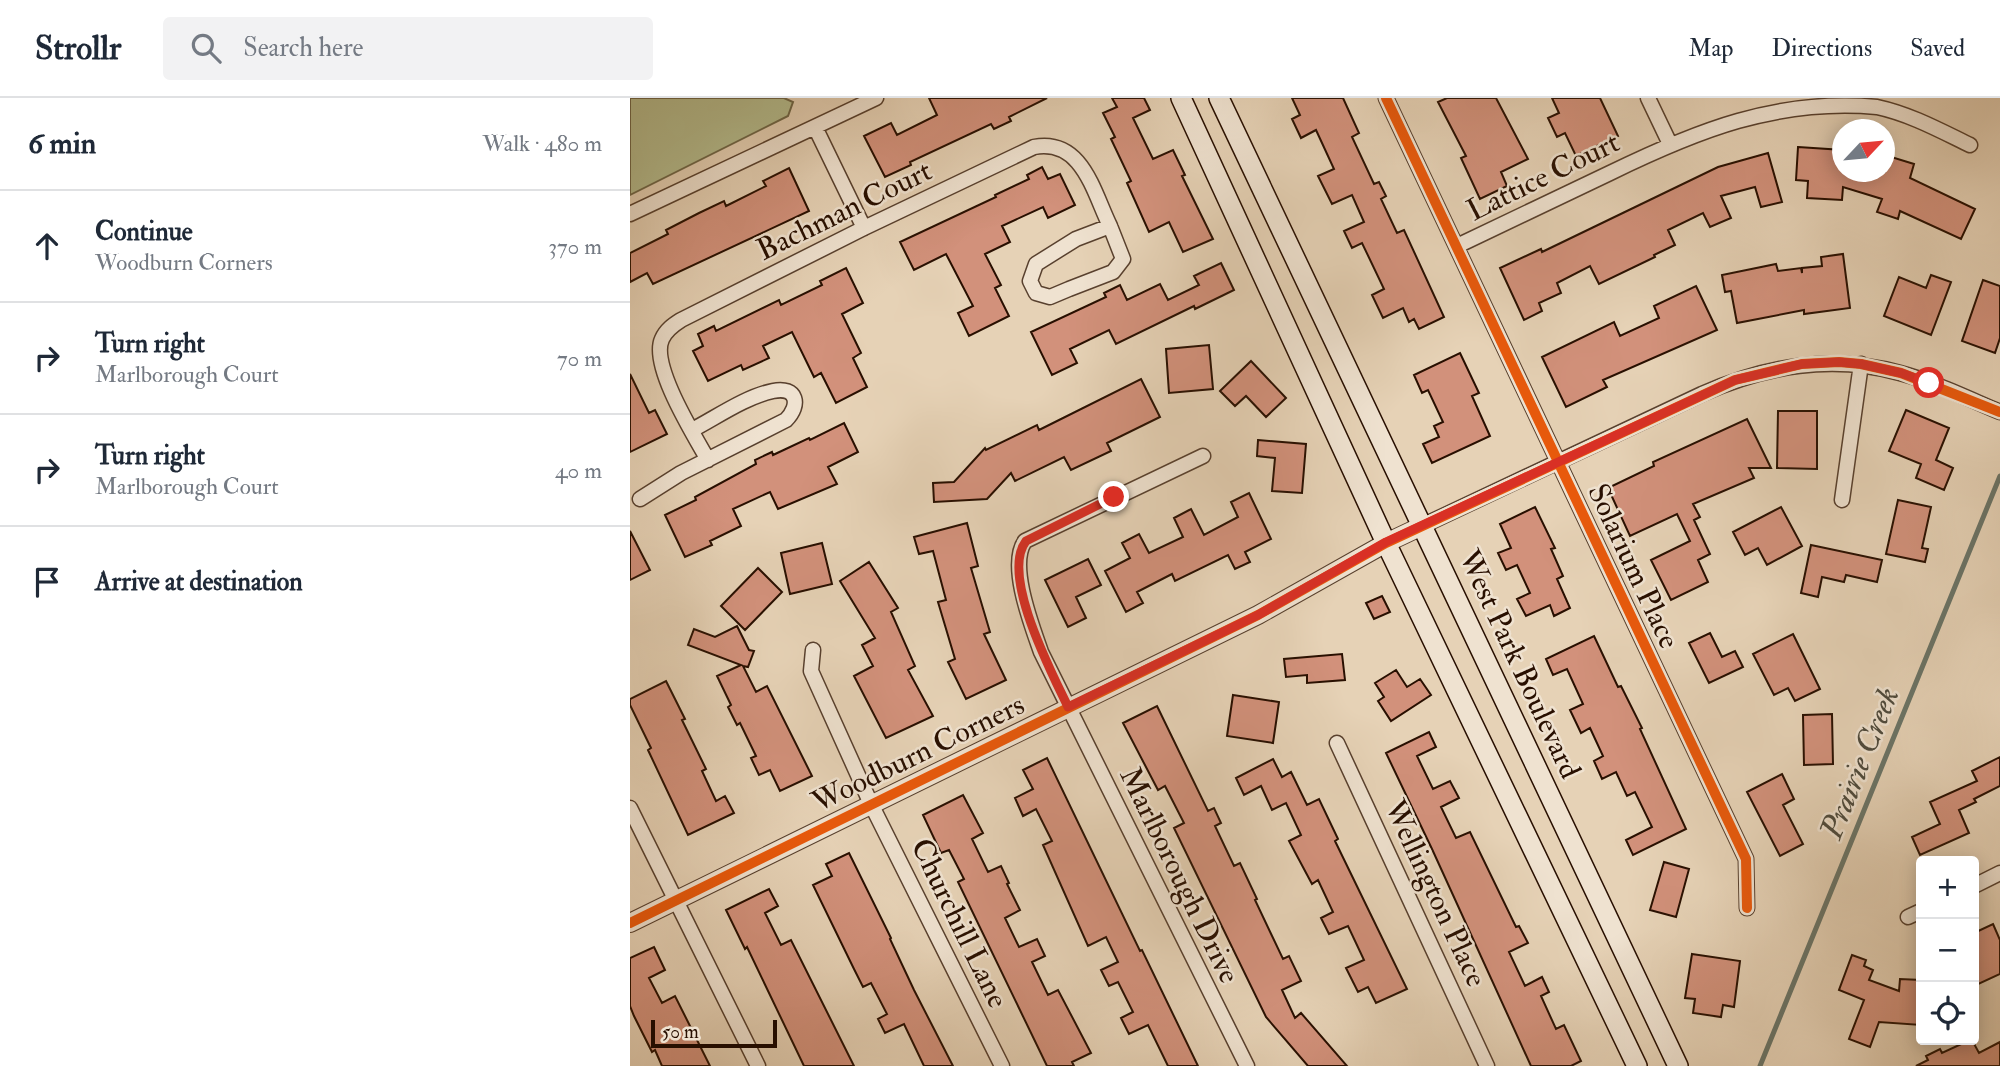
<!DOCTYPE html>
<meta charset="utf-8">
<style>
body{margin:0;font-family:"IM FELL Double Pica",serif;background:#f2f2f3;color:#1f2937}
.controls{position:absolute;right:21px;bottom:21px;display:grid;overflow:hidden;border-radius:7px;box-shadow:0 4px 18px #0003}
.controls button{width:63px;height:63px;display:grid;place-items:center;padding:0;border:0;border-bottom:2px solid #e0e1e3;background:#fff;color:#1f2937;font:35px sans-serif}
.compass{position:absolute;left:1202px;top:21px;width:63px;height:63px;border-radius:50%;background:#fff;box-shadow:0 4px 18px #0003;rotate:64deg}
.scale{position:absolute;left:21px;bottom:18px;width:126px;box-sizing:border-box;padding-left:7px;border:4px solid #280f00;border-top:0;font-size:19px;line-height:24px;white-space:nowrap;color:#280f00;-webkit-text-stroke:5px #efe2d0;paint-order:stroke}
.stop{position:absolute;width:21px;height:21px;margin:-16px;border:5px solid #d93025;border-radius:50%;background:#fff}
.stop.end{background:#d93025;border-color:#fff;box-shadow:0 2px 7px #0008}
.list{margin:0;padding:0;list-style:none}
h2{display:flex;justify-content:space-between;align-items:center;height:91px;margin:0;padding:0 28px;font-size:30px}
h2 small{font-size:23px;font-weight:400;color:#747a83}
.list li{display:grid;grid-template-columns:46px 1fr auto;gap:21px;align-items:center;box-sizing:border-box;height:112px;padding:0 28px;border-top:2px solid #e0e1e3}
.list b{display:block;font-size:26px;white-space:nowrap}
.list p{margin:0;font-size:23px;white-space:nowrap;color:#747a83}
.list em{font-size:23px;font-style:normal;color:#747a83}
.icon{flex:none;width:38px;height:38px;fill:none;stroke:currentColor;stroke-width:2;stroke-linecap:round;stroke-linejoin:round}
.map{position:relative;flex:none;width:1370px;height:968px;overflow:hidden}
header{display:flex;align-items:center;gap:42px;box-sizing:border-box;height:98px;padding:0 35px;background:#fff;border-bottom:2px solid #e0e1e3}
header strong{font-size:33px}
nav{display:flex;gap:38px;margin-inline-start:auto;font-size:24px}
.search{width:490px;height:63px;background:#f2f2f3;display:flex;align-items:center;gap:18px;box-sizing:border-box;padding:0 24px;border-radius:7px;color:#747a83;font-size:26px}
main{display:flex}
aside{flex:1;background:#fff}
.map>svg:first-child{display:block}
.green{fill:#b4bc8e;stroke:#6e6647;stroke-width:2}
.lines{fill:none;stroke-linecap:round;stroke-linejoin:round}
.stream{stroke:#6a7467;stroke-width:5}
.building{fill:#d2917b;stroke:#280f00;stroke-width:2}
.minor-casing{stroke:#58402e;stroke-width:17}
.tertiary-casing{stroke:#58402e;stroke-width:20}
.secondary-casing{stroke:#280f00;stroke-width:22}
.minor{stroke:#efe2d0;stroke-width:14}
.tertiary{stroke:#efe2d0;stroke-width:18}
.secondary{stroke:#efe2d0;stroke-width:19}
.cycleway-casing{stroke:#efe2d0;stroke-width:15}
.cycleway{stroke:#e8590c;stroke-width:10}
.route{stroke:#d93025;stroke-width:9}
.labels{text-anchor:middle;stroke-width:5;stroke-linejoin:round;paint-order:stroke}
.street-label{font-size:30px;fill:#280f00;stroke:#efe2d0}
.water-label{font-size:32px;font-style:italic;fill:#4e4a3c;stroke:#efe2d0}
</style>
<header>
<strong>Strollr</strong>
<div class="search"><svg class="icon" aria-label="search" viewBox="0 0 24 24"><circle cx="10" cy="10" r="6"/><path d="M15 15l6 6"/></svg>Search here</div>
<nav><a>Map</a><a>Directions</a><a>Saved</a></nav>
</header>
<main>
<aside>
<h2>6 min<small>Walk · 480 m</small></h2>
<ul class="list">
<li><svg class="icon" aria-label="ahead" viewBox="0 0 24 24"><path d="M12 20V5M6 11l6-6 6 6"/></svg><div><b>Continue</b><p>Woodburn Corners</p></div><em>370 m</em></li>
<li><svg class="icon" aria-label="right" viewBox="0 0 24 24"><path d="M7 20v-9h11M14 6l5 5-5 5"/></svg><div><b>Turn right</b><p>Marlborough Court</p></div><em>70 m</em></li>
<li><svg class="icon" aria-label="right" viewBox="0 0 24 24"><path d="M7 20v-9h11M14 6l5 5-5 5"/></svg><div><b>Turn right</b><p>Marlborough Court</p></div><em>40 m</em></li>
<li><svg class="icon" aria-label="arrive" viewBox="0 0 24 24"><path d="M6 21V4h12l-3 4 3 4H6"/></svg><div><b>Arrive at destination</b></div></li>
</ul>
</aside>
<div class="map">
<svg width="1370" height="968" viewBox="0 0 1370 968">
<rect width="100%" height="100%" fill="#e6d2b6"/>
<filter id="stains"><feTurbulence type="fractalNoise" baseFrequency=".00286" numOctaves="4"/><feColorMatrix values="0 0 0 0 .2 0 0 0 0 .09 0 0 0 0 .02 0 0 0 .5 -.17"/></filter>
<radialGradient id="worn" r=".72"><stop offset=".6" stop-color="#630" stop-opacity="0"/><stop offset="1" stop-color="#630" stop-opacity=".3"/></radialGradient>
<path class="green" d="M0,0H154L163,4L158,18L0,97Z"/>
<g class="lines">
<path class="stream" d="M1130,968L1370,378"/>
</g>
<path class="building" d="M299,0H417L379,19L381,23L364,31L361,26L280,64L281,67L255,79L234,38L261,25L267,37L307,17Z
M482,0H514L520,12L503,20L523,61L543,52L555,77L552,78L583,141L553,154L539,124L519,134L497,85L501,83L481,41L485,39L473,15L487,9Z
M662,0H713L729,35L722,39L744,86L749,84L756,98L751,101L767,135L774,132L814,219L789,231L784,221L779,224L773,210L753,220L742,197L754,191L732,145L722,150L714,133L734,124L722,97L702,106L688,78L704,71L686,32L671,40L662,21L670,17Z
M817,0H866L898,61L871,74L877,88L850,101L831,60L836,58L808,4Z
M922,0H970L988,38L946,58L935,35L927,39L918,20L929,15Z
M1168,49L1213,52V74H1255V57L1284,66L1280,80L1345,111L1331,141L1270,113L1268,121L1247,114L1252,101L1213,89L1212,102L1177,100L1178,83L1166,82Z
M1138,55L1152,104L1131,109L1125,89L1091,98L1101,120L1080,129L1073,115L1038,132L1045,147L1024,157L1025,159L969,186L960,168L927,185L931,195L909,205L912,213L894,222L870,170L911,151L912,154L1088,69Z
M412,69L418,81L430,76L445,107L418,120L413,109L372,128L380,144L355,156L371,187L365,190L379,218L339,238L328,215L343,208L316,156L284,172L270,144L366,99L365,97L399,81L397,77Z
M159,70L179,113L23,186L17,175L0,184V155L38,136L36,132L69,115L94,103L96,108L136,88L133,83Z
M1213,156L1220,210L1174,216V212L1107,225L1101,193L1095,194L1092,177L1146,166L1148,173L1171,170L1172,175V170L1192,168L1191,159Z
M591,165L604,192L565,211L564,208L486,246L479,232L440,251L447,265L422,277L401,234L476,199L474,195L490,187L497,202L530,186L538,202L569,187L564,178Z
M216,170L233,205L212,216L231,255L223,260L237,289L206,305L191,275L184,279L162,234L133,248L139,260L113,272L111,267L78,283L63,253L73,248L68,236L84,228L86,233L149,202L151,207L192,187L190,183Z
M1301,177L1321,184L1301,237L1254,218L1269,179L1296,190Z
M1353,182L1370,188V240L1365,255L1332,243Z
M1066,188L1087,232L973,282L977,289L936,309L912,259L984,224L990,238L1029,220L1024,208Z
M579,247L583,291L539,295L536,251Z
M830,255L849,295L842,298L860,338L802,365L793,346L809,339L804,328L813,324L798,292L792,295L784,277Z
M621,263L656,300L636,319L616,298L605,308L590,293Z
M0,276L19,315L25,312L37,336L0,354Z
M511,281L530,319L477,345L481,353L441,372L434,359L385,383L381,375L357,401L304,404L303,385L324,384L355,350L356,352L407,327L409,332Z
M1276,312L1319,330L1306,362L1323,370L1314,392L1286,380L1291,366L1259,353Z
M1148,313H1187V371L1147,370Z
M1117,321L1141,370H1119L1124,380L1063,406L1070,419L1064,422L1080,456L1068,462L1078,484L1041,502L1021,462L1060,443L1047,416L1000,438L978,390L1024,368L1023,364Z
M214,325L228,354L198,369L207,386L148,411L140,394L103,411L111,428L80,443L82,447L55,459L35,417L66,402L65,399L126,366L125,362L142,354L143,357L179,340L180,342Z
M628,342L676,346L672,395L642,393L645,360L627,358Z
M619,395L641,441L615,454L620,464L605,471L598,457L545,483L542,476L507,494L513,505L496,514L475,473L500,460L492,445L509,436L519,455L553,439L544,420L561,411L574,437L608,419L601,404Z
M1268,402L1301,409L1292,450L1298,451L1295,464L1256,456Z
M905,409L925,450L921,451L933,478L927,481L940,510L924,518L920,507L896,518L887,501L900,495L887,467L876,472L868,455L881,450L870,426Z
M1151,409L1172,448L1137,467L1128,450L1115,457L1103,434Z
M337,425L348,468L341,470L360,534L354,536L376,582L336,601L318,564L325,561L308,504L316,502L303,453L289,456L284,439Z
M0,433L20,472L0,482Z
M192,445L202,486L160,496L151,455Z
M1181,447L1252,462L1247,484L1216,477L1214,484L1192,479L1188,499L1171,495Z
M458,461L471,487L446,499L456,520L438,529L415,482Z
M239,464L268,510L261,514L285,568L278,572L303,618L256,640L224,578L243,568L232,547L245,540L210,483Z
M128,470L152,494L115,532L91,508Z
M752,498L760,514L744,521L736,505Z
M107,528L119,552L124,553L118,569L113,568L126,594L137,588L182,678L150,693L140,672L129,677L121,660L126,658L110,625L107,627L98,609L101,607L87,578L111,567L58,547L64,531L85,539Z
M1080,535L1092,559L1105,553L1113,569L1079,585L1059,545Z
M1163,536L1190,591L1165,603L1158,590L1144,597L1123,556Z
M964,538L988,589L991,588L1012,630L1010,631L1056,731L1003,757L996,742L1022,729L1005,694L997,698L986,674L972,681L964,663L973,658L960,630L951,635L940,612L953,606L937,571L923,577L916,561Z
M712,556L715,582L677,585V577L656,579L654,561Z
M766,572L777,589L790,581L801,597L761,623L748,603L754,599L745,585Z
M36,583L55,621L52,622L76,671L72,673L86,703L95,698L104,715L58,737L18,652L21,650L0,607V601Z
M603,597L649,604L643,645L597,638Z
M527,608L578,713L584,710L591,725L585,728L604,768L610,765L627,801L625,802L653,861L659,858L671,883L652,892L665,920L671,915L717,968H678L636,919L544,730L554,725L535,688L528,692L493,625Z
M1202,616L1203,666L1174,667L1173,617Z
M799,634L806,649L787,658L803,691L820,683L829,700L811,709L826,740L840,734L886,829L889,828L898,845L879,854L895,888L912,879L919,894L911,898L926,931L934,927L951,963L941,968H901L802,751L756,655Z
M1370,659V688L1344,701L1346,704L1329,712L1339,735L1290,757L1282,739L1310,726L1300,704L1347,683L1342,673Z
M417,660L510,853L512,852L568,968H538L518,927L499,936L491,920L503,914L488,884L479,888L471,872L488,864L476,839L458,848L413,747L422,743L406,711L393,718L385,700L403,691L393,672Z
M643,661L652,679L661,674L677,707L689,701L708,741L705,743L777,891L746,905L738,889L728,894L716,870L734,862L718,828L699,836L691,820L703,814L688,782L682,786L659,743L671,737L656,705L642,712L631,688L614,697L606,680Z
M1152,676L1164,701L1153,707L1173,746L1150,758L1117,694Z
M333,697L353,735L342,741L358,774L371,768L379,785L377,786L390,812L375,820L389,849L407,841L415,858L402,864L418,897L428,892L461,955L442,964L444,968H417L328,784L334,781L319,752L311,755L293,717Z
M219,755L261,840L260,841L284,892L323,968H294L274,926L255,935L248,921L257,916L241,885L233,889L224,871L183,787L202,778L196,766Z
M1034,764L1059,771L1046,819L1020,812Z
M139,791L148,808L135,815L151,847L161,842L224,968H174L117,849L115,851L96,812Z
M1363,826L1370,842V876L1344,888V835Z
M24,849L35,872L19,880L32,905L45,898L80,968H32L25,952L22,954L4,918L0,908V860Z
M1062,856L1110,863L1104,909L1093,907L1091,919L1063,915L1065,901L1055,900Z
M1222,857L1236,862L1234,868L1243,872L1239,882L1269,893L1270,881L1291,882V927L1249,924L1240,949L1219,941L1234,902L1209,892Z
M1340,942H1342L1349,955L1370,944V968H1286L1298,962L1296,958L1310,951L1312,955Z"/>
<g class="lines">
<g class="minor-casing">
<path id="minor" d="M756,0L1116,761L1117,810
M1018,0L1040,46
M185,29L234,130
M0,116L246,0
M480,128L493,161L483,174L439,191L420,199L406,195L400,183L406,166L446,141Z
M827,148C878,124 929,99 980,75C1066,33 1147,0 1247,9C1280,16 1311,33 1340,47
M573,358L395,443C378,467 402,528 411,554L617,968
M78,362C64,337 20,267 32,241C36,232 43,227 51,222L234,130L404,49C452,40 463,93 480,128
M10,401L51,375L156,322C171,307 167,288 143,293C115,299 87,319 62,332
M1212,402L1231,266
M792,428L1072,296C1136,268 1201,256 1270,275C1304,284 1337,300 1370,314
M183,552L181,573L241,706L372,968
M707,645L857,968
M0,710L128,968
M1344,788L1370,775
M1278,819L1291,813"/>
</g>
<g class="tertiary-casing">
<path id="tertiary" d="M0,825L628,517L756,445L792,428"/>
</g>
<g class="secondary-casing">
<path id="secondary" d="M551,0L756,445L1007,968
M589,0L1048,968"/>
</g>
<use href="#minor" class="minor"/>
<use href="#tertiary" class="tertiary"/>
<use href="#secondary" class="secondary"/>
<g class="cycleway-casing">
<path id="cycleway" d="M756,0L1116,761L1117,810
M0,825L628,517L756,445L1105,282L1172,266L1209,264L1231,266L1271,275L1370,314"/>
</g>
<use href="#cycleway" class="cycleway"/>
</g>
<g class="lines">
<path class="route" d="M484,399L396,443C370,477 422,575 438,609L628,517L756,444L1105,282L1172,266L1209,264L1231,266L1271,275L1299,285"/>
</g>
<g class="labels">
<g class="street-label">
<text transform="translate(913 78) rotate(-26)" y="10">Lattice Court</text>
<text transform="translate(214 112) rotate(-26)" y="10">Bachman Court</text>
<text transform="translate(1004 468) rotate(65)" y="10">Solarium Place</text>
<text transform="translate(890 566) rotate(65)" y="10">West Park Boulevard</text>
<text transform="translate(288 655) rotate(-26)" y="10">Woodburn Corners</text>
<text transform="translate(550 777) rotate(64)" y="10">Marlborough Drive</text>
<text transform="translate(806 795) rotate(65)" y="10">Wellington Place</text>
<text transform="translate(330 825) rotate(64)" y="10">Churchill Lane</text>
</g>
<g class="water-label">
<text transform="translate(1229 665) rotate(-68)" y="11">Prairie Creek</text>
</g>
</g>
<rect width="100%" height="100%" filter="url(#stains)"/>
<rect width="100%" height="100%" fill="url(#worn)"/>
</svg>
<div class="controls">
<button>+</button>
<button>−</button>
<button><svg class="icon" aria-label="locate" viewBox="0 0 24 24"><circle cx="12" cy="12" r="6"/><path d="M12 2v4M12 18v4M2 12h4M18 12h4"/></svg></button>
</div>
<svg class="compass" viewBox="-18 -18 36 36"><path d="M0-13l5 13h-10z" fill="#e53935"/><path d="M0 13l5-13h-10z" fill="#747a83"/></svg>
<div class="scale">50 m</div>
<div class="stop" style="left:1299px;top:285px"></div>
<div class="stop end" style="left:484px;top:399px"></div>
</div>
</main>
